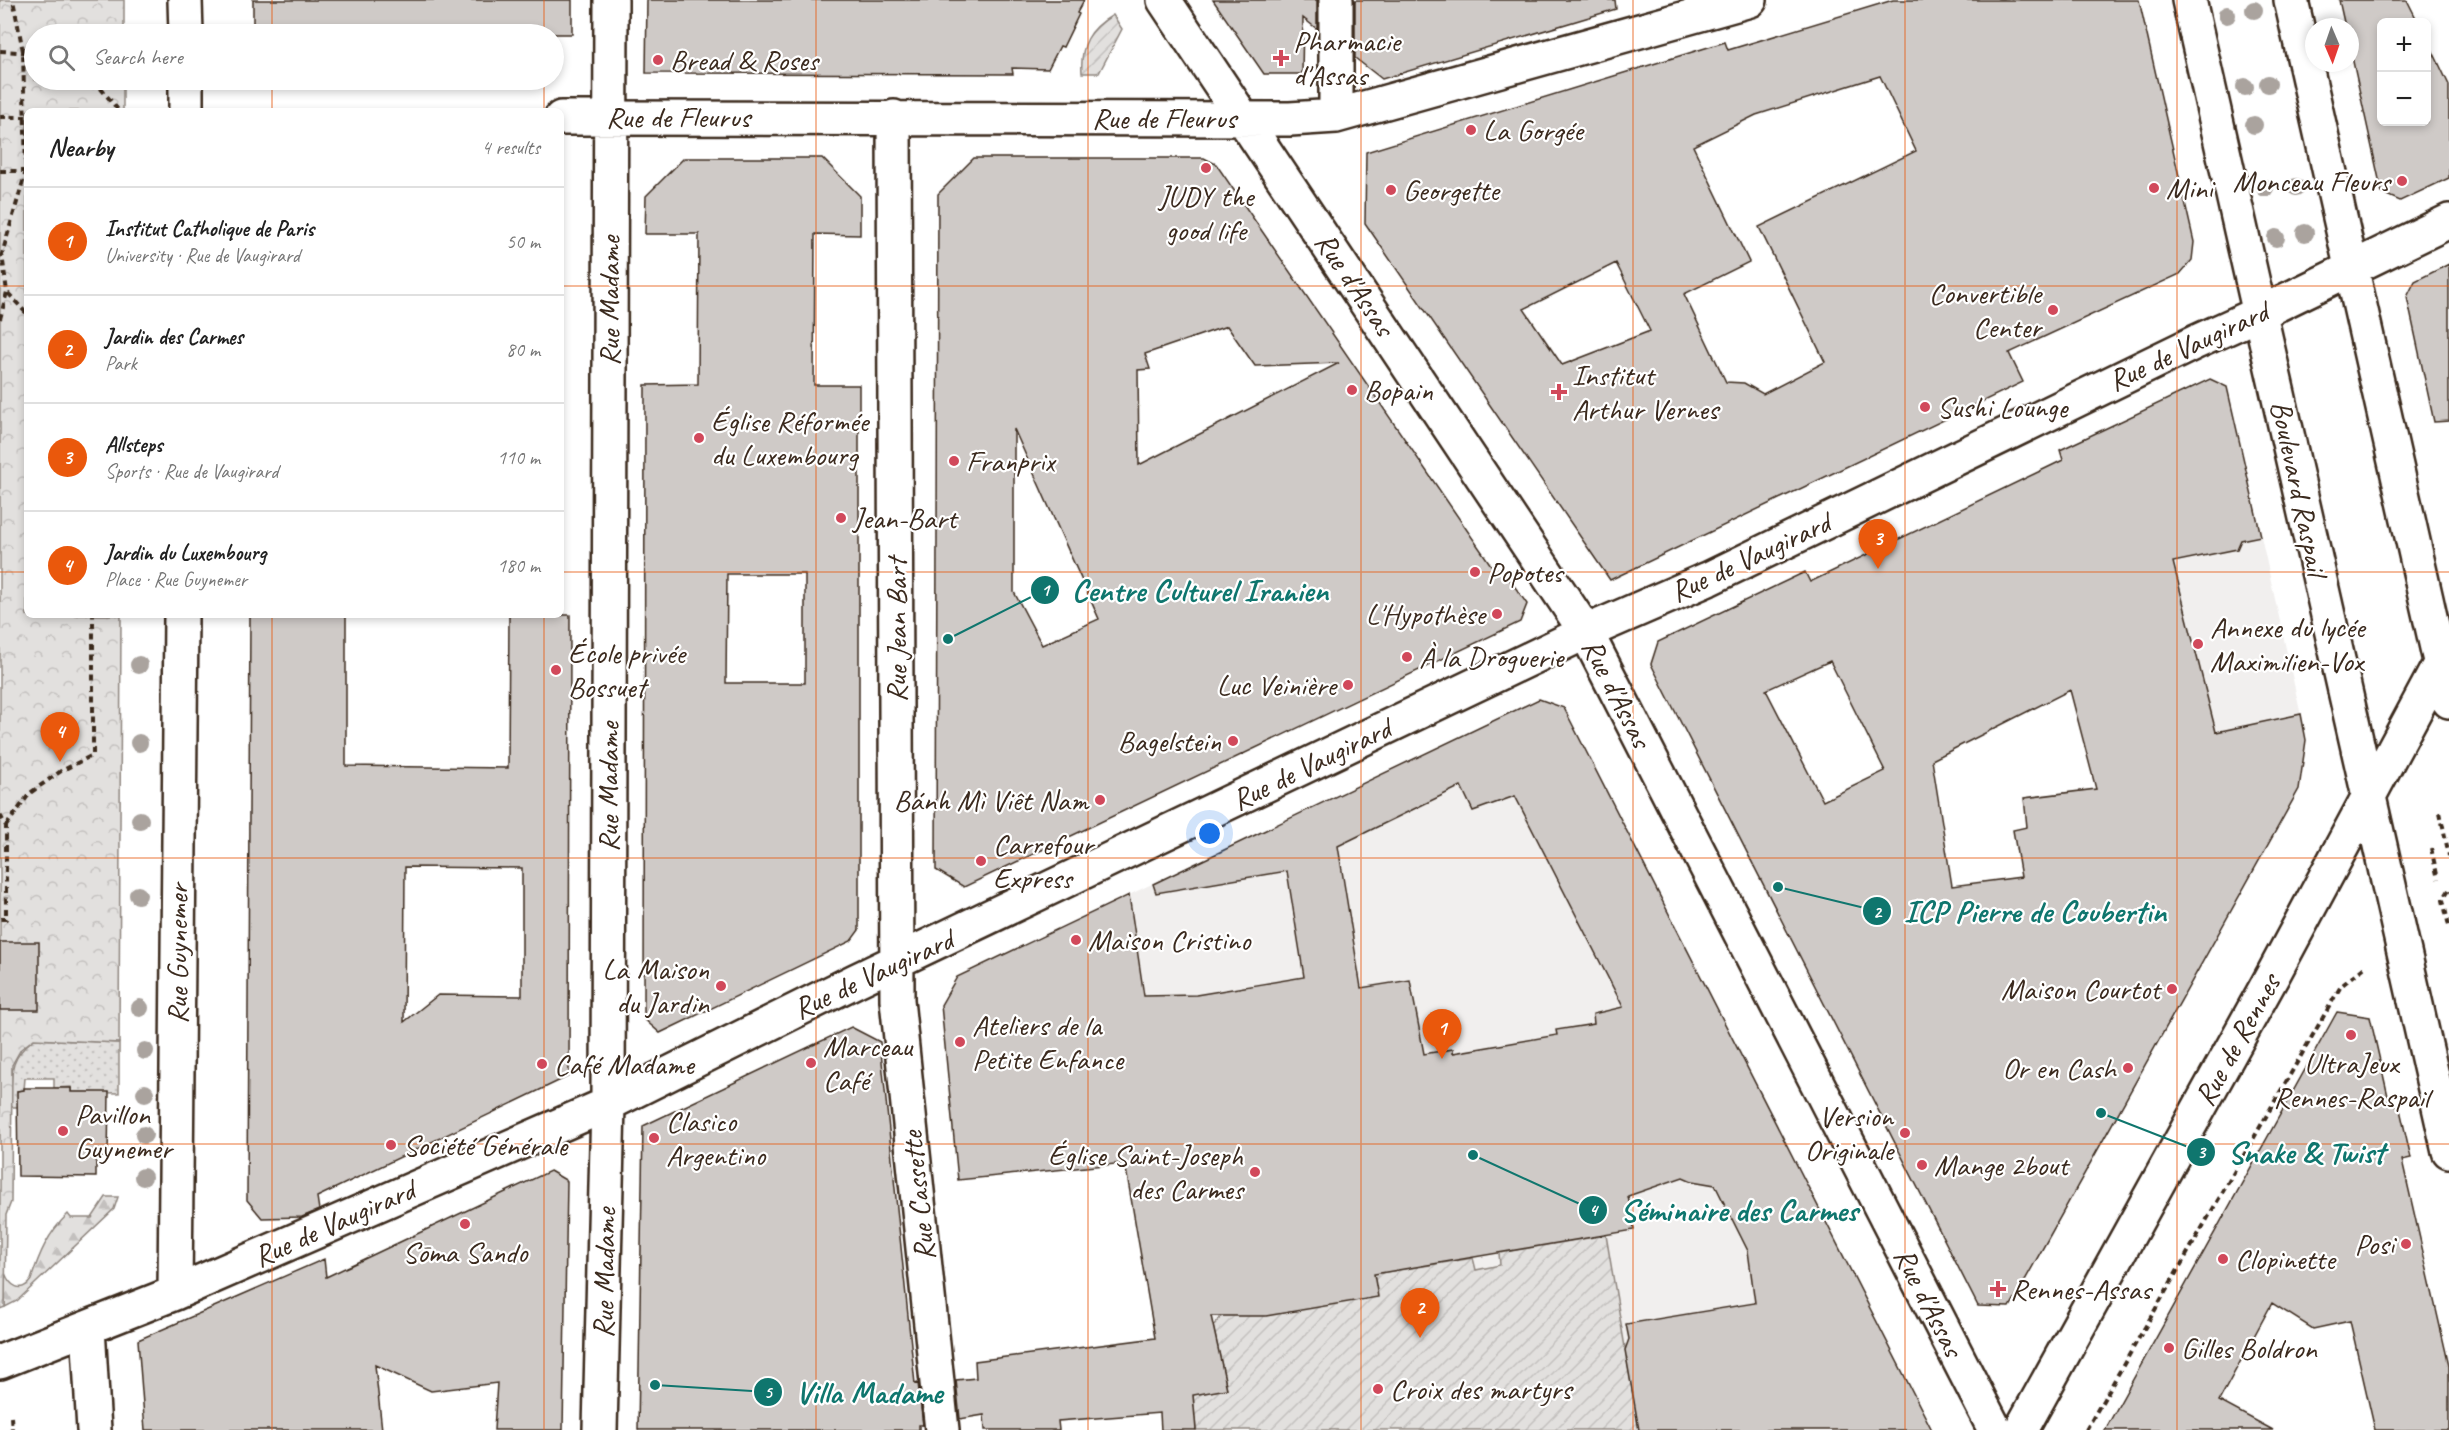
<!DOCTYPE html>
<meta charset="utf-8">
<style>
body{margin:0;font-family:Caveat,sans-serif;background:#f6f6f6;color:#222}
.controls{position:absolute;right:18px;top:18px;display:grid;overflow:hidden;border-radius:9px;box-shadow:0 3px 9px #0003}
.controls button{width:54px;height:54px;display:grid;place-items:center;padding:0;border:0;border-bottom:2px solid #e0e0e0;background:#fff;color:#222;font:30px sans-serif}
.compass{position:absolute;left:2305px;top:18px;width:54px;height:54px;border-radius:50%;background:#fff;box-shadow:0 3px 9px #0003;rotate:178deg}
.you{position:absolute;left:1210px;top:834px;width:21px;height:21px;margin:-15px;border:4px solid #fff;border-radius:50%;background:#1a73e8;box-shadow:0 0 0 9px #1a73e833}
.badge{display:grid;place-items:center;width:39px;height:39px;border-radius:50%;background:#ea580c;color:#fff;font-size:20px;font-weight:700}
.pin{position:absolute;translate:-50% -50px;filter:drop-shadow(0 2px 3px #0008)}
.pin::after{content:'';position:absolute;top:32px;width:21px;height:18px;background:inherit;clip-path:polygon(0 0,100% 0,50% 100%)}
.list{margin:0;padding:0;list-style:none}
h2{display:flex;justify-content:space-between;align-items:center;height:78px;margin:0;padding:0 24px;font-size:26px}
h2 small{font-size:20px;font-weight:400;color:#767676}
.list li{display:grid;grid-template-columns:39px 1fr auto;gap:18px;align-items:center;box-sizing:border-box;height:108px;padding:0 24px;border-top:2px solid #e0e0e0}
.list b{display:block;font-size:22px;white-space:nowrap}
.list p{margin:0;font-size:20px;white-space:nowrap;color:#767676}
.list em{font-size:20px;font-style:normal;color:#767676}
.icon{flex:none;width:33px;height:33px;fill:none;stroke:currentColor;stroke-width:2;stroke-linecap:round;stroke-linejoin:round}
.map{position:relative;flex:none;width:2449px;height:1430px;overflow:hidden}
.search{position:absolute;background:#fff;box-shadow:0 3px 9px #0003;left:24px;top:24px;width:540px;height:66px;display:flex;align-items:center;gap:15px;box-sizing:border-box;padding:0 21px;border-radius:33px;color:#767676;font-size:22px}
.panel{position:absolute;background:#fff;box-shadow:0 3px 9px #0003;left:24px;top:108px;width:540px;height:510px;border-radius:9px}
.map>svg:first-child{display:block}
.built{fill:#f1efee}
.grass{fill:url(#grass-dots);stroke:#8e857e;stroke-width:1.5}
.forest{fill:url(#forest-firs);stroke:#8e857e;stroke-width:1.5}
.park{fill:url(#park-crowns);stroke:#8e857e;stroke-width:1.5}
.garden{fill:url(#garden-furrows);stroke:#8e857e;stroke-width:1.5}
.building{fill:#cfcac7;stroke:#3b2a1e;stroke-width:1.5;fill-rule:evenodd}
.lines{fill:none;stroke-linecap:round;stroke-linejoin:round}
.minor-casing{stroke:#3b2a1e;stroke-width:38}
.major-casing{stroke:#3b2a1e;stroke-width:38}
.path{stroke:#3b2a1e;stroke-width:4;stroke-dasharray:6 4.5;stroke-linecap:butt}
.minor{stroke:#fff;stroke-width:33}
.major{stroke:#fff;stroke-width:33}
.tree{fill:#aaa39e}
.grid{fill:none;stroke:#e8590c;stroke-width:1.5;stroke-opacity:0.55}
.poi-dot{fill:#d1495b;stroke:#fff;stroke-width:2}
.labels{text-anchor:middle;stroke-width:4.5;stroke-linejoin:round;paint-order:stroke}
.poi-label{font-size:30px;fill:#3b2a1e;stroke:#fff;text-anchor:start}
.street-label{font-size:30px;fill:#3b2a1e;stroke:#fff}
.leader{fill:none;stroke:#0f766e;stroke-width:2}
.callout-dot{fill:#0f766e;stroke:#fff;stroke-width:2}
.mark-label{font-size:18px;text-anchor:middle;font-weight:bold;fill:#fff}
.callout-label{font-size:32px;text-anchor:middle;font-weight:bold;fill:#0f766e;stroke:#fff;stroke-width:4.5;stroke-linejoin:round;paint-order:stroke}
</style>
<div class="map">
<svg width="2449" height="1430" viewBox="0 0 2449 1430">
<defs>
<pattern id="grass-dots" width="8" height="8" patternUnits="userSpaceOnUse" patternTransform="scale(1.5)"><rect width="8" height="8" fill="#e2e0de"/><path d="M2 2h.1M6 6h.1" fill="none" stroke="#c3c0be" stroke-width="1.8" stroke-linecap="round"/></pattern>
<pattern id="forest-firs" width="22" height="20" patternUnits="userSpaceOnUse" patternTransform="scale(1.5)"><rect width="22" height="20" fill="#e2e0de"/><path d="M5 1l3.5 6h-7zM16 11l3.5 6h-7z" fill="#c3c0be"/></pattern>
<pattern id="park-crowns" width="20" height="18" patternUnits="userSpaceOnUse" patternTransform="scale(1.5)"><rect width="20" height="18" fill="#e2e0de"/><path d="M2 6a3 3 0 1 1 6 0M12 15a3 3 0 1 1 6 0" fill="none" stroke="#c3c0be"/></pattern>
<pattern id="garden-furrows" width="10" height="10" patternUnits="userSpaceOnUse" patternTransform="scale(1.5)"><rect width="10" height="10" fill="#e2e0de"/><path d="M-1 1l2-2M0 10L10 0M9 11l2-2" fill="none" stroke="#c3c0be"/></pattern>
</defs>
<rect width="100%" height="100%" fill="#fff"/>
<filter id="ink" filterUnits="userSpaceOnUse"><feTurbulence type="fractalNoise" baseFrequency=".0167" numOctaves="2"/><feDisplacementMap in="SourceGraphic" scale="12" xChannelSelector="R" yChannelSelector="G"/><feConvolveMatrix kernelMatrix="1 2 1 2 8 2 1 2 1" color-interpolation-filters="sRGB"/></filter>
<g filter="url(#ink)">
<path class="built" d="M2256,514L2306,738L2146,780L2107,547Z
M1539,699L1564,708L1849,1267L1753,1284L1767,1381L1739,1430H1196L1193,1395L1105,1031L1087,915Z"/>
<path class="grass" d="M34,1039L119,1043V1093L72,1092L71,1087L54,1088V1078H25L24,1090L17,1091L18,1107H11C12,1075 7,1060 34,1039Z"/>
<path class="forest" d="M106,1197H118L114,1209L17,1301L5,1307V1273C10,1286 21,1294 31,1280C39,1254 48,1233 68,1214L71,1218H92Z"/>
<path class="park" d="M0,0H124V34H34V80H123V111H27V615H121L119,1043L34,1039L21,1049L12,1065L11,1202L6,1215L5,1307L0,1309Z"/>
<path class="garden" d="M1113,15L1122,29L1099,73H1082C1080,45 1089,29 1113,15Z
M1606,1235L1639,1430H1196L1193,1395L1227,1389L1213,1326L1227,1310L1374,1274L1473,1258L1476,1270L1500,1265L1499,1253Z"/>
<path class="building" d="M253,0H572V34H253Z
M647,0H1084L1077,13L1079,14L1063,47L1060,46L1048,69L1012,68L1013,74L646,73Z
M1213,0H1317V29L1303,18L1302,74H1264Z
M1355,0H1615L1616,9L1382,79L1355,58Z
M1893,0H2139L2194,242L2192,260L2180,274L2009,353L2023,382L1610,580L1365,223L1366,152L1725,42L1728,50ZM1880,76L1916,151L1759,227L1825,362L1763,394L1744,383L1726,382L1684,294L1749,262L1693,146L1756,115ZM1616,263L1650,331L1562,365L1524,309Z
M2339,0H2407L2418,22H2382V122H2427V39L2449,85V178L2400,201L2382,193L2350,48V27H2345Z
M684,158H822L860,196V235L815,234L814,385H859V930L851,941L660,1033L644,1019L645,385L698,384L699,234H645L646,196ZM727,574H805V683H726Z
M974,158H1204L1216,164L1495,571L1501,567L1527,604L1520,622L964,887L936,870L938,194ZM1227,326L1255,366L1339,363L1139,465L1138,370L1150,369L1145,354ZM1014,429L1099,619L1042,645L1014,592Z
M2449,264V421L2434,422L2407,297L2415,281Z
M2210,379L2227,387L2261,536L2241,540L2237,549L2173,562L2216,732L2301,714L2306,740L2299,789L2010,1307L1978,1306L1651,664L1658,642L1805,572L1810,582L2063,460L2060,450ZM1830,661L1885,771L1823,801L1766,690ZM2070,690L2096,789L2024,798L2027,827L2013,830L2021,877L1952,886L1932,760Z
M250,615H346V766L508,768L509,615H570L569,1076L317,1197L319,1210L302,1217L262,1218L247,1200ZM405,867L522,868V996L438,995L404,1022Z
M1539,699L1564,708L1932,1430H1639L1625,1350L1629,1339L1626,1324L1755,1303L1748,1251L1715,1185L1692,1181L1683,1177L1628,1196L1634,1230L1374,1274L1378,1297L1266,1316H1211L1227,1389L1193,1395L1196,1430H1161L1160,1413L1058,1421L1059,1430H985L984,1415L960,1419L956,1380L976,1378L975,1361L1155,1338L1125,1163L958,1180L941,1005L957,977L1129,895L1144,996L1196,995L1304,977L1287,871L1156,893L1153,884ZM1461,786L1473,811L1515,796L1623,1007L1593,1014L1594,1024L1556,1030L1557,1035L1453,1053V1049L1424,1054L1410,980L1361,988L1338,846Z
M0,942H39V1010H0Z
M2337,1012L2370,1017L2390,1105H2399L2411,1158L2402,1160L2449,1366V1430H2375L2350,1321L2313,1329L2272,1303L2219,1401L2273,1430H2105Z
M851,1027L880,1042L915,1384L918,1383L923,1425H919V1430H638L643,1126Z
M24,1088H71V1092H109L108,1157H96V1177L18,1176L17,1091L24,1090Z
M550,1171L567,1181L563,1430H494L497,1383L431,1391L375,1365L382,1430H145L138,1340L324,1259L326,1277Z"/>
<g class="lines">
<g class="minor-casing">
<path id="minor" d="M185,0L186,34
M1164,0L1586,632L1995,1430
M1336,0V116
M186,80V111
M894,117L897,1000L942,1430
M561,118L1290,119L1336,116L1750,0
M175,1293L181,615
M88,1328L94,1430
M0,1362L175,1293L608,1104L855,981L1586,632L1708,579L2196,342L2260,313
M600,1430L608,1104L611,0"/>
</g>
<g class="major-casing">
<path id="major" d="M2189,0C2275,384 2361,768 2449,1151
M2291,0L2449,701
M2260,313L2449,221
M2021,1430L2274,973L2449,647"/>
</g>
<path class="path" d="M0,51L34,53
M94,80L119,111
M0,117H26
M0,171H26
M8,293L27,314
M0,319L7,292L2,254L26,171L23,51L13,0
M2440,812L2449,856
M0,815L6,826V919H0
M6,826L30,793L61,771L93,755V615
M2431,848L2438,879
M2449,890L2443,900L2449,926
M11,1417L12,1430
M2086,1430L2341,986L2366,966"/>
<use href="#minor" class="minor"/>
<use href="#major" class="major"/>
</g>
<g class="tree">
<circle cx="2254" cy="10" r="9"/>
<circle cx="2227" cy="15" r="9"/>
<circle cx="2268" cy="84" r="9"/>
<circle cx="2245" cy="87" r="9"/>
<circle cx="2254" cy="125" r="9"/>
<circle cx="2296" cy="187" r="9"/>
<circle cx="2265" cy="188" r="9"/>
<circle cx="2305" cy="233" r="9"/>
<circle cx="2276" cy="238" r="9"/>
<circle cx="139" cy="665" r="9"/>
<circle cx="139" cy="743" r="9"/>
<circle cx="140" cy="820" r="9"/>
<circle cx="138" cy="895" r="9"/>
<circle cx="140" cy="1008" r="9"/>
<circle cx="145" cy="1051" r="9"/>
<circle cx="145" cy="1093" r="9"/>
<circle cx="144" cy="1135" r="9"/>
<circle cx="143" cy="1177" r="9"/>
</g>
</g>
<path class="grid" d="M272,0V34M544,0V34M816,0V1430M1088,0V1430M1361,0V1430M1633,0V1430M1905,0V1430M2177,0V1430M272,80V111M544,80V111M0,286H27M561,286H2449M0,572H27M561,572H2449M272,615V1430M544,615V1430M0,858H2449M0,1144H2449"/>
<g class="poi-dot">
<path d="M1278 49h6v6h6v6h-6v6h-6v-6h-6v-6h6z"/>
<circle cx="658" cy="60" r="6"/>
<circle cx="1471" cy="130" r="6"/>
<circle cx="1206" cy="168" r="6"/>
<circle cx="2402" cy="181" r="6"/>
<circle cx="2154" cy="188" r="6"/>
<circle cx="1391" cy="190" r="6"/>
<circle cx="2053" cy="310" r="6"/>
<circle cx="1352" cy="390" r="6"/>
<path d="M1556 383h6v6h6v6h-6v6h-6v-6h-6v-6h6z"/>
<circle cx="1925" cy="407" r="6"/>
<circle cx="699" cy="438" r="6"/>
<circle cx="954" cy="461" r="6"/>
<circle cx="841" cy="518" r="6"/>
<circle cx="1475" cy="572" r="6"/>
<circle cx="1497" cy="614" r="6"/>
<circle cx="2198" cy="644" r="6"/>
<circle cx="1407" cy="657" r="6"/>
<circle cx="556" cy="670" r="6"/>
<circle cx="1348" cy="685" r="6"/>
<circle cx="1233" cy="741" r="6"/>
<circle cx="1100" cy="800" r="6"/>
<circle cx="981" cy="861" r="6"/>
<circle cx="1076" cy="940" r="6"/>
<circle cx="721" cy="986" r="6"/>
<circle cx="2172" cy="989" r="6"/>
<circle cx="2351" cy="1035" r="6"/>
<circle cx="960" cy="1042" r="6"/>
<circle cx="811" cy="1063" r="6"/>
<circle cx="542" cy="1064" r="6"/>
<circle cx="2128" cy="1068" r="6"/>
<circle cx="63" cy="1131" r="6"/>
<circle cx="1905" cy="1133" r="6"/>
<circle cx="654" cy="1138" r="6"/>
<circle cx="391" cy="1145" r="6"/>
<circle cx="1922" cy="1165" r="6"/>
<circle cx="1255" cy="1172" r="6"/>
<circle cx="465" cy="1224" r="6"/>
<circle cx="2406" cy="1244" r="6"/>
<circle cx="2223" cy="1259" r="6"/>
<path d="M1995 1280h6v6h6v6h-6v6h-6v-6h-6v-6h6z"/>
<circle cx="2169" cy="1348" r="6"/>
<circle cx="1378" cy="1389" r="6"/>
</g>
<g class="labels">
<g class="poi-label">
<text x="1293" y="51">Pharmacie<tspan x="1293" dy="34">d'Assas</tspan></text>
<text x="670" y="70">Bread &amp; Roses</text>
<text x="1483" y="140">La Gorgée</text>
<text x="2390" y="191" text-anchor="end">Monceau Fleurs</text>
<text x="2166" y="198">Mini</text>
<text x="1403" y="200">Georgette</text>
<text x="1206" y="206" text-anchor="middle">JUDY the<tspan x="1206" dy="34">good life</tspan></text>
<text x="2041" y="303" text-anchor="end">Convertible<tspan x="2041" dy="34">Center</tspan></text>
<text x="1572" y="385">Institut<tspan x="1572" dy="34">Arthur Vernes</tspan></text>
<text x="1364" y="400">Bopain</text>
<text x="1937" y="417">Sushi Lounge</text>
<text x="711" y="431">Église Réformée<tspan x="711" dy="34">du Luxembourg</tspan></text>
<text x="966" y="471">Franprix</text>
<text x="853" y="528">Jean-Bart</text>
<text x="1487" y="582">Popotes</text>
<text x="1485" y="624" text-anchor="end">L'Hypothèse</text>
<text x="2210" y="637">Annexe du lycée<tspan x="2210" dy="34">Maximilien-Vox</tspan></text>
<text x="568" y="663">École privée<tspan x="568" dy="34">Bossuet</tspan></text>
<text x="1419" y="667">À la Droguerie</text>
<text x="1336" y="695" text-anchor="end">Luc Veinière</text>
<text x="1221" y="751" text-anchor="end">Bagelstein</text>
<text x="1088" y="810" text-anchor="end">Bánh Mì Viêt Nam</text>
<text x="993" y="854">Carrefour<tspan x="993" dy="34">Express</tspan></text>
<text x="1088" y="950">Maison Cristino</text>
<text x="709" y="979" text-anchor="end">La Maison<tspan x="709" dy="34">du Jardin</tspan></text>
<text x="2160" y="999" text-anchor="end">Maison Courtot</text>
<text x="972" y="1035">Ateliers de la<tspan x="972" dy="34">Petite Enfance</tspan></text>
<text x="823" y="1056">Marceau<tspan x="823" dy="34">Café</tspan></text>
<text x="2351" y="1073" text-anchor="middle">UltraJeux<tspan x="2351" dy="34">Rennes-Raspail</tspan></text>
<text x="554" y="1074">Café Madame</text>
<text x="2116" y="1078" text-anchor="end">Or en Cash</text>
<text x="75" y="1124">Pavillon<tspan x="75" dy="34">Guynemer</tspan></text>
<text x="1893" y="1126" text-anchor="end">Version<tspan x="1893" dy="34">Originale</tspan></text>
<text x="666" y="1131">Clasico<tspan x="666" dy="34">Argentino</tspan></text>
<text x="403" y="1155">Société Générale</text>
<text x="1243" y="1165" text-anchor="end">Église Saint-Joseph<tspan x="1243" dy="34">des Carmes</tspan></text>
<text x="1934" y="1175">Mange 2bout</text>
<text x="2394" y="1254" text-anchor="end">Posi</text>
<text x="465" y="1262" text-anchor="middle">Sōma Sando</text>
<text x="2235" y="1269">Clopinette</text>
<text x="2010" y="1299">Rennes-Assas</text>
<text x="2181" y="1358">Gilles Boldron</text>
<text x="1390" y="1399">Croix des martyrs</text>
</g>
<g class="street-label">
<text x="678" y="127">Rue de Fleurus</text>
<text x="1164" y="128">Rue de Fleurus</text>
<text transform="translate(1355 284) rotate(56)" y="10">Rue d'Assas</text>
<text transform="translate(609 301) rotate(-90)" y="10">Rue Madame</text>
<text transform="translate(2188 346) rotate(-25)" y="10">Rue de Vaugirard</text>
<text transform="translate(2299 488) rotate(78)" y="10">Boulevard Raspail</text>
<text transform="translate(1750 557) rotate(-25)" y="10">Rue de Vaugirard</text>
<text transform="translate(896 630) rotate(-90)" y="10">Rue Jean Bart</text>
<text transform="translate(1617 693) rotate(63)" y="10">Rue d'Assas</text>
<text transform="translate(1311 764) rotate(-26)" y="10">Rue de Vaugirard</text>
<text transform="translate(608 787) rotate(-90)" y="10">Rue Madame</text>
<text transform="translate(177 954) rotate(-90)" y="10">Rue Guynemer</text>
<text transform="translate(873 974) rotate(-25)" y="10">Rue de Vaugirard</text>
<text transform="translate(2237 1040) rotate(-61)" y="10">Rue de Rennes</text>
<text transform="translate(918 1196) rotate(-96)" y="10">Rue Cassette</text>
<text transform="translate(334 1223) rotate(-24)" y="10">Rue de Vaugirard</text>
<text transform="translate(604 1273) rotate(-89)" y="10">Rue Madame</text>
<text transform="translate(1929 1302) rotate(63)" y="10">Rue d'Assas</text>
</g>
</g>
<path class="leader" d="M948 639L1045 590M1778 887L1877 911M2101 1113L2201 1152M1473 1155L1593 1210M655 1385L768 1392"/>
<g class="callout-dot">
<circle cx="948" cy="639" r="6"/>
<circle cx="1778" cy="887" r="6"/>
<circle cx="2101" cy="1113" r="6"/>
<circle cx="1473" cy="1155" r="6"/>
<circle cx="655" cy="1385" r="6"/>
<circle cx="1045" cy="590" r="15"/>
<circle cx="1877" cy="911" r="15"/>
<circle cx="2201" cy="1152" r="15"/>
<circle cx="1593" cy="1210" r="15"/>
<circle cx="768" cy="1392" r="15"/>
</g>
<g class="mark-label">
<text x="1045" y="596">1</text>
<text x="1877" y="918">2</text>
<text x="2201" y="1158">3</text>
<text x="1593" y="1216">4</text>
<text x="768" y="1398">5</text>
</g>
<g class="callout-label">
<text x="1200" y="601">Centre Culturel Iranien</text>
<text x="2035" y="922">ICP Pierre de Coubertin</text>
<text x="2306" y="1163">Snake &amp; Twist</text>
<text x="1739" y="1221">Séminaire des Carmes</text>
<text x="869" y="1403">Villa Madame</text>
</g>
</svg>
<div class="controls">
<button>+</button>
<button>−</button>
</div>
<svg class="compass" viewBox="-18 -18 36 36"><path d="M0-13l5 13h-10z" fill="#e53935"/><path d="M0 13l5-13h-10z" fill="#767676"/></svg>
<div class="you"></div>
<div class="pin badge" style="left:1442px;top:1059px">1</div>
<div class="pin badge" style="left:1420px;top:1338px">2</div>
<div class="pin badge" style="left:1878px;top:569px">3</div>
<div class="pin badge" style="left:60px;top:762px">4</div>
<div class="search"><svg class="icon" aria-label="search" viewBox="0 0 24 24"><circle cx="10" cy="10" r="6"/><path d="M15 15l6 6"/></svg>Search here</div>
<section class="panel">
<h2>Nearby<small>4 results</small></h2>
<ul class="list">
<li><span class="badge">1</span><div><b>Institut Catholique de Paris</b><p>University · Rue de Vaugirard</p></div><em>50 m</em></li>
<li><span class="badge">2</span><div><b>Jardin des Carmes</b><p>Park</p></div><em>80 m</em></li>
<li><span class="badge">3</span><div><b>Allsteps</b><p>Sports · Rue de Vaugirard</p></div><em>110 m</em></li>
<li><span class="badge">4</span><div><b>Jardin du Luxembourg</b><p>Place · Rue Guynemer</p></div><em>180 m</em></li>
</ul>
</section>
</div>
